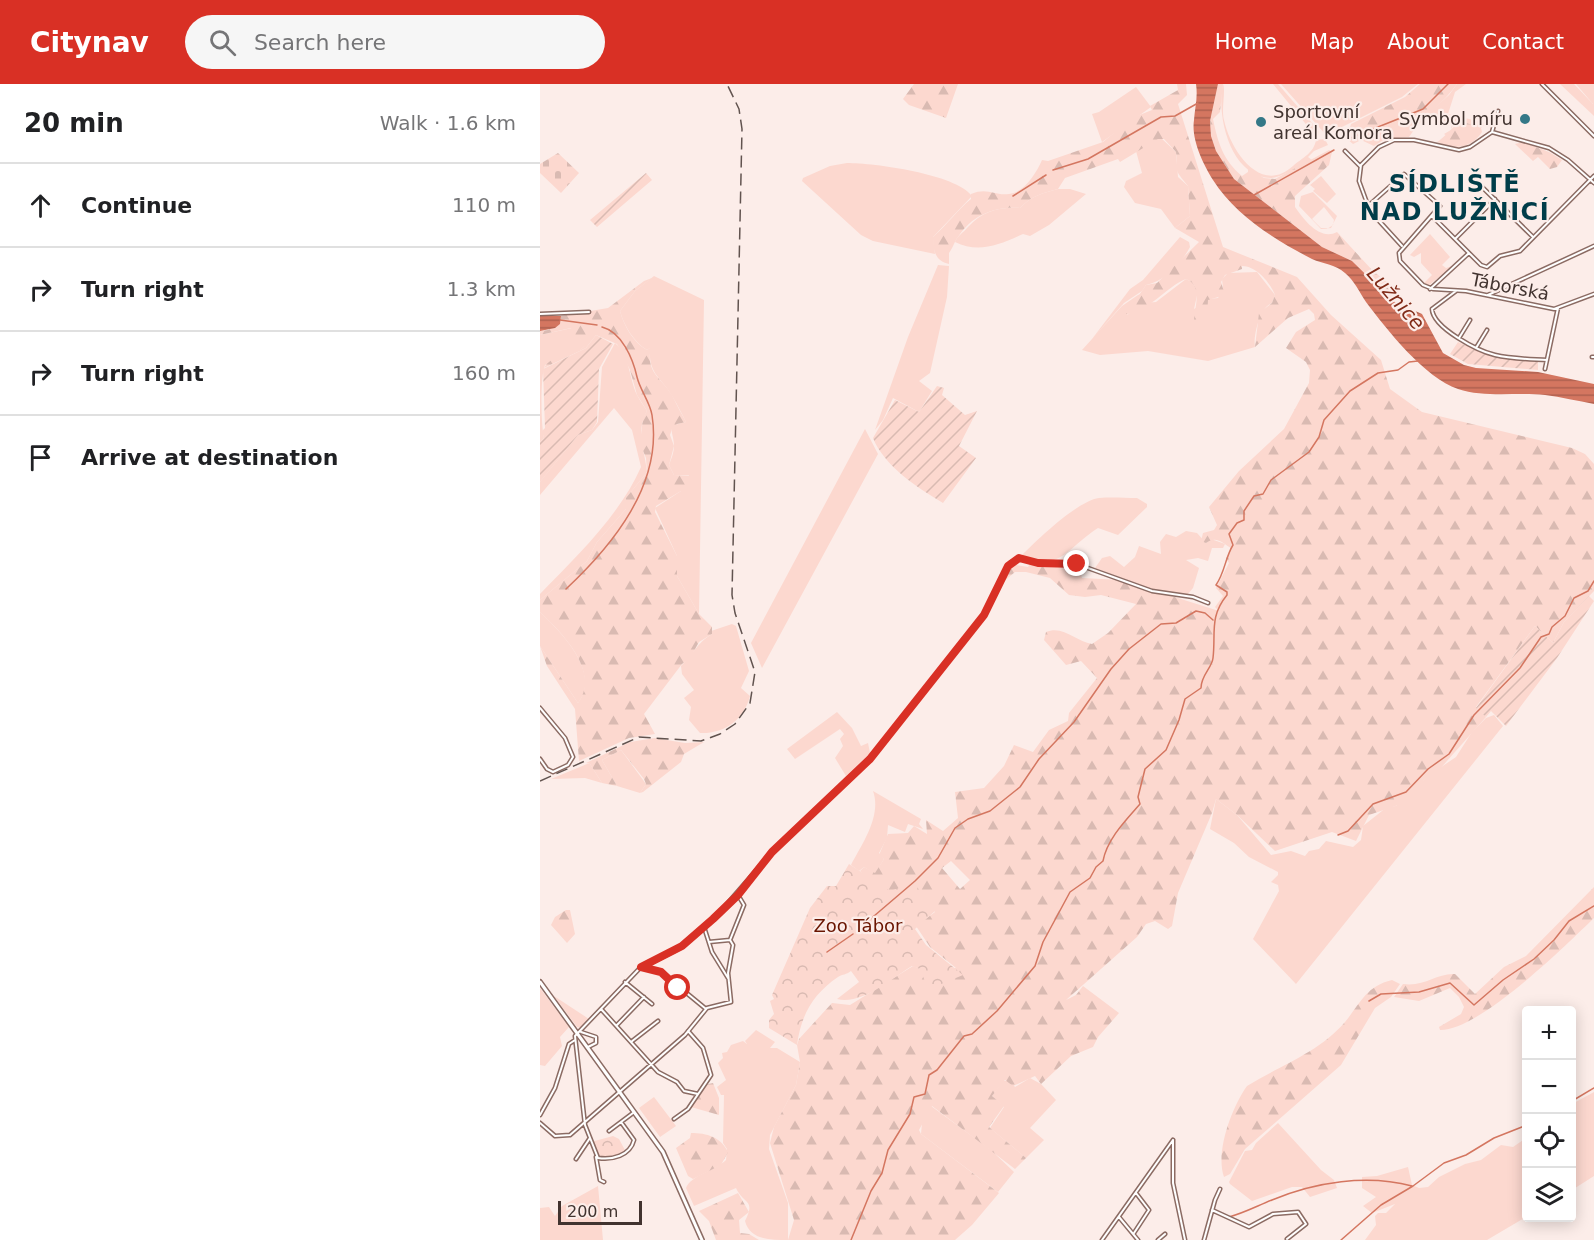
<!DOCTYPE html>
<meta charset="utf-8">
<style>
body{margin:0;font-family:"DejaVu Sans",sans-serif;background:#f6f6f6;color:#202124}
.controls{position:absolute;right:18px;bottom:18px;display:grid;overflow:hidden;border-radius:6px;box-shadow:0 3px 15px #0003}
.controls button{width:54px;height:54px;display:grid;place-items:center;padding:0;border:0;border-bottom:2px solid #e0e0e0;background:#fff;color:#202124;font:30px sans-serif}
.scale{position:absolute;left:18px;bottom:15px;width:84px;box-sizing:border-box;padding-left:6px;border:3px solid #41332f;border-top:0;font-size:16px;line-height:21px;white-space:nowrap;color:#41332f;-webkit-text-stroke:4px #fcede9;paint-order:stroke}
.stop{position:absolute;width:18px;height:18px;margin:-14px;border:4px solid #d93025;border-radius:50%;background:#fff}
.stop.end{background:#d93025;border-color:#fff;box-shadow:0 2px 6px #0008}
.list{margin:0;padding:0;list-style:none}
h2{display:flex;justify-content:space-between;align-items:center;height:78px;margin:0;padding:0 24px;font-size:26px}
h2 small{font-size:20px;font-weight:400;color:#757577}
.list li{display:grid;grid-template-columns:39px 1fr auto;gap:18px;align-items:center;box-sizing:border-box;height:84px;padding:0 24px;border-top:2px solid #e0e0e0}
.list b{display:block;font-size:22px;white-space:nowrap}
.list em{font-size:20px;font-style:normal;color:#757577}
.icon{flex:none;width:33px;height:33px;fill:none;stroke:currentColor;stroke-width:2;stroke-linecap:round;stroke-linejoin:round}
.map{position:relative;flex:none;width:1054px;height:1156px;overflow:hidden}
header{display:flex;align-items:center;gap:36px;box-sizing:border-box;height:84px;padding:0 30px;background:#d93025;color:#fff}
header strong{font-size:28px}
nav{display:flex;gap:33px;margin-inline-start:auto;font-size:21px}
.search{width:420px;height:54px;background:#f6f6f6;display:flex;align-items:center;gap:15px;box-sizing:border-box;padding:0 21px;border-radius:33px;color:#757577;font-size:22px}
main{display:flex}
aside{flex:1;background:#fff}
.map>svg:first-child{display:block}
.grass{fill:#fcd8cf;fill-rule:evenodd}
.forest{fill:url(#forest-firs);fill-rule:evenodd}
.cemetery{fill:url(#cemetery-stones)}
.park{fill:url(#park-crowns)}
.garden{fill:url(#garden-furrows)}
.water{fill:url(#water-rules)}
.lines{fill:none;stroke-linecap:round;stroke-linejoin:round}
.stream{stroke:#d47660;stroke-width:1.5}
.minor-casing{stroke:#8b6b63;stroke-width:5}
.tertiary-casing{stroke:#8b6b63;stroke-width:6}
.minor{stroke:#fff;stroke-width:2}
.tertiary{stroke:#fff;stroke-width:3}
.rail{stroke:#61534f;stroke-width:1.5;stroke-dasharray:12 6;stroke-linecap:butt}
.route{stroke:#d93025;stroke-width:8}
.poi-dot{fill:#347887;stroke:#fcede9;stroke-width:2}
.labels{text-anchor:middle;stroke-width:4.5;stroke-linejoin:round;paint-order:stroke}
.poi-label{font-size:18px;fill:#41332f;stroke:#fcede9;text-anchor:start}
.street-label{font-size:18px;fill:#41332f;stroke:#fcede9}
.park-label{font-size:18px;fill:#6a1501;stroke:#fcede9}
.water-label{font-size:20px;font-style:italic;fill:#802b18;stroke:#fcede9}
.district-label{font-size:24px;font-weight:bold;letter-spacing:1.5px;fill:#003d49;stroke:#fcede9}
</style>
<header>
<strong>Citynav</strong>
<div class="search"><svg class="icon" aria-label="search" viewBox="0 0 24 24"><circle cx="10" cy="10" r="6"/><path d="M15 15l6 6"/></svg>Search here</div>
<nav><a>Home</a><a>Map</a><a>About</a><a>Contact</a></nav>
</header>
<main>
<aside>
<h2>20 min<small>Walk · 1.6 km</small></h2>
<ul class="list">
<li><svg class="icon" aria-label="ahead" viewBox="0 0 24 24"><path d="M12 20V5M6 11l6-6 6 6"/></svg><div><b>Continue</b></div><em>110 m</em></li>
<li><svg class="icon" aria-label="right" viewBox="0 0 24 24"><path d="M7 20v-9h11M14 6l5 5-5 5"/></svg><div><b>Turn right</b></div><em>1.3 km</em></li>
<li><svg class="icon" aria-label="right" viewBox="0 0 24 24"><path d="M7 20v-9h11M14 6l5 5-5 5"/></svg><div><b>Turn right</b></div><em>160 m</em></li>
<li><svg class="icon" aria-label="arrive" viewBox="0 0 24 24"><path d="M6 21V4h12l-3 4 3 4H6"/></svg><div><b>Arrive at destination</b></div></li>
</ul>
</aside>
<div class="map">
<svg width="1054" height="1156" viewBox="0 0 1054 1156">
<defs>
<pattern id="forest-firs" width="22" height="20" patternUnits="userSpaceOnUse" patternTransform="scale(1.5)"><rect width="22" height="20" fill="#fcd8cf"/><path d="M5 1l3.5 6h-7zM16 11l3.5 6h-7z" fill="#d9bab2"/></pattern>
<pattern id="cemetery-stones" width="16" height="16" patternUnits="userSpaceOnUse" patternTransform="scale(1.5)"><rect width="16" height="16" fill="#fcd8cf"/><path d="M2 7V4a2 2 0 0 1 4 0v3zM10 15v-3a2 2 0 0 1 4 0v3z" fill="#d9bab2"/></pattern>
<pattern id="park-crowns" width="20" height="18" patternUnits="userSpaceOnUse" patternTransform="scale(1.5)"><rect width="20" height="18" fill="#fcd8cf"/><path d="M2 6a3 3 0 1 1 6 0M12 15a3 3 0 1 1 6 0" fill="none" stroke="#d9bab2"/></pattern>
<pattern id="garden-furrows" width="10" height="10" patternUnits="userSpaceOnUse" patternTransform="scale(1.5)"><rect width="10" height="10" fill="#fcd8cf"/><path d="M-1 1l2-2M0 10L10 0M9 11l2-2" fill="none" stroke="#d9bab2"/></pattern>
<pattern id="water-rules" width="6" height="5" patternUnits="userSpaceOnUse" patternTransform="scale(1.5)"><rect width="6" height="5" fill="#d47660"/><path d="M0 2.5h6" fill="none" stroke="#ae6150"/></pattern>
</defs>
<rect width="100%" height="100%" fill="#fcede9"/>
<path class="grass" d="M683,0C686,7 681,25 684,36C690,65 720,112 753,82C762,74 774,69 776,56L785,55L788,61L774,67L768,73L772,76C765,81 739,94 731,94C690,93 676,31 683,0Z
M733,0H738L779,47V51L774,50Z
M741,0H878L862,13L786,51Z
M917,0H926L915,8L908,30L946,39L941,44L921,37L913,42L907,52L904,50L911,46L912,39L884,33L909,11Z
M1020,0H1034L1053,20L1036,0H1054V32Z
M596,3L611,23L562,58L552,30L559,28Z
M620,53L636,68L638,93L648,102L650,132L635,144L621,125L595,119L584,103L586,97L602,89L596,67Z
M307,79C334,79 416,90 432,112L393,153L395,170L333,157L321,151L262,97L263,94L290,82Z
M781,92L796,110L787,119L773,107L775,105L770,101Z
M518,105H530L546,110L509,141L490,152L483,150C461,160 439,170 415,158C418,151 423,149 428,143C443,127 458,123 480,124C491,112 503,109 518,105Z
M773,108L797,132L791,144L781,145L759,122L761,112ZM784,123L794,136L793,141L787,145L781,144L772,135Z
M890,150L910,173L902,181L906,184L915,181L889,201L884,199L892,191L881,179V169L874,173L870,171Z
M640,153L649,158L650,163C641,180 625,197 606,201L602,207L584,219L552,255L590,205L603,196Z
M398,181L409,182L407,213L390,289L379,297L392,307L379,328L353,314L343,336L335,346L368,253Z
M717,188L735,211L732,219C720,223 713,252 715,263L668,277L608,267L560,271L542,266L582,222L598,211L601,210L587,231L605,219L616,218L646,195L652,198L658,207L654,225L669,215L678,214L683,204L682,195L688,189Z
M114,192L164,216L159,530L137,492V472L115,424L141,407H145L149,391H134L129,381C131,375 134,369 134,362C134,347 124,342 146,338C142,330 137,320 132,312C121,293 108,290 110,264L107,266C94,258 84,242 80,227L95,207Z
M32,244L39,255L47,256V260L39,267L5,281C0,293 1,341 4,354L0,358V251Z
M75,259C90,272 89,294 97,311C100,317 104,322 107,327C95,349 105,366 107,388L86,414V425L57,458L47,477L0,516V510C36,473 80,431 101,383L92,346L74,324L0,411V398L3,394L38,351L52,346L58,338L62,283Z
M325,345L338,370L222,584L211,559Z
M597,414L607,420V423L578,451L558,444C525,465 523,487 480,473C496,457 537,417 559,414C572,413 585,414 597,414Z
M646,447L657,449L666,459L671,455L685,460L683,464H672L668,477L658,474L646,476L659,484L653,504L647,511L617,507L555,484L562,474L570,472L584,483L595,473L599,462L621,470L620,458L626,450L636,453Z
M0,528C21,548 62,589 38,619L0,562Z
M192,540L196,542L209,587L201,604L210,612C204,636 184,650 160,649L149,636L151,623L144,614L154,606L142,590L141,582C152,571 158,558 172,550L171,547Z
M297,628L312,644L321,662L328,659L330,669L306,692L295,674L303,662L300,655L304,650L300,645L255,675L247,665Z
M954,631L963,642L756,900L713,855L739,807L738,801L731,798L738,791V788L709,773L694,759L670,745L676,715L697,731L731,771L751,767L765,772L769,767L779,765L786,757L813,763L821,756L823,742L847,723L856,722L888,692L916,673L932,648L946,634Z
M81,666L106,700L100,709L77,702L62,676Z
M47,680H50L62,699L45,694L11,695Z
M333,707L381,735L379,740L383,745L368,740L365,748L348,741L347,754L339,769L344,775L335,790L324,783L319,787L311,781C322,760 342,732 333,707Z
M0,904L29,943L20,953L22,962L5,982L0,981Z
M14,912L49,935L42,944L37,943Z
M216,946L235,958L230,964H237L260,978L256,1001L230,1051L229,1065L248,1119V1156C230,1156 210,1156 205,1137C216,1115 204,1121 196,1104L154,1122L146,1104C151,1091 175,1087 186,1076L187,1065L183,1059L184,1011H181L177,1003L186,996L178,979L183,974L182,969L187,968L191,961L203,957L207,960L205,957Z
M490,994L501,1000L516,1016L490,1044L504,1056L486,1074L450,1044L464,1023L452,1012L463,997H470L475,1003Z
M1054,1008V1092L1032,1106V1020Z
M114,1013L136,1042L120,1053L99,1024Z
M391,1022L451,1066L474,1088L458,1108L381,1050L382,1039Z
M738,1039L781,1086L794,1096L797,1104L770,1113L762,1103H752L712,1117L690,1100L689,1098L705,1067L712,1066L716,1059Z
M986,1054V1133L947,1156H825L836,1141L835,1132L838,1129H846L855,1120L832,1129L823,1122L836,1113L822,1104V1093L837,1092L868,1083L872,1101L879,1104L888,1103L899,1093L925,1080L941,1076L961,1061L973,1063Z
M58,1102L63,1156H0V1124L9,1123L15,1132L22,1122Z"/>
<path class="forest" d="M374,0H418L406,34L369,21L363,15Z
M637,0H646L647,11L638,20L683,163L757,193L791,231L841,276L850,305L882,328L1032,364L1045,370L1054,380V507L1024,538L1013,559L995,542L936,623L946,633L899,686L884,696L870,717L829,731L816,757L792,748L735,767L697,731L676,715L672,729L638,809L632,842L628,845L615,837L606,840L597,853L526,916L536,911L543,902L579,929L558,953L553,963L531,972L501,1000L495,992L473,1002L465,996L452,1012L464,1022L449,1043L486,1074L475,1085L392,1022L379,1046L381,1050L459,1109L432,1141L415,1156H248L254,1136L230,1059L234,1043L256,1001L260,978L257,961L259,955L292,919L310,921L373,882L380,885L416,884L390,863L376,842L395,828L378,806C347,814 341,809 320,787L324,783L335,789L344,775L339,771L348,750L368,749L374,742L387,750L386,736L403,747L418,734L415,708L444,704L464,682L474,661L493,668L509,646L528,637L529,629L557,594L541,577L526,581L504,556L506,548C524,541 536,558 552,560L568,549L596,520L561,511L545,513L529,511L510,494L486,488H475L462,499L470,480L488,483L491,478L534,480L538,481L542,494L581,496L679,527L675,523L683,512L676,504L689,479L686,475L691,464C683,460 677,451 666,459L661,457L663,449L674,446L677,441L669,423L699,387L744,345L769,299L770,286L766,278L746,264L756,248L775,236L774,230L769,225L748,234L715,263L719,229L732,219L735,211C730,198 716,182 702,182V185L685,191L681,198L685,211L668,216L667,232L658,240L654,236C655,220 663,202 646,195C627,202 606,230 586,230L606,201L617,199L659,158L635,144L650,132L648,102C632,82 639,92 636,68L624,55H618L580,78L578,75L525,94L518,105C503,109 491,112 480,124C455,122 432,131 418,153C414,158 414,162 409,169V180C395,177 393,166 393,153C407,141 417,126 431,115V110C448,103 454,112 469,110C484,109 497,88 502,76L508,77L563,58L592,34L612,26L610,22L638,6ZM411,777L430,796L420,805L402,784Z
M678,0H683L680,28L673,35C678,59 683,76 702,92L708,88V84L724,94L735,95L789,66L792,68L789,81L755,112V123C764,136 780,157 797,148L833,187L856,205L853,217L812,177L782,163L694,95L676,67L671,52L670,37Z
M880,0H917C903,20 880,35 869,53L845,55L834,62L821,56L813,60L807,55L811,40L865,13Z
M921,37L941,44L942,48C930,66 915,65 897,58C904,54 911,44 921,37Z
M983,58L1009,68L1022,76L1017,83L1010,85L998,73L993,77L975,60Z
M112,194L95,207L80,227C84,242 93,258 107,266L111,263C105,290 123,294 133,313C137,322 142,330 146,338L137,340L132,345L130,351L134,362L129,381L134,391L157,392L159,403L152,409L141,407L116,422L115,428L137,472V492L159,530L172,543V550L159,558L150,574L142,580L104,630L115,650L89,654L39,677L35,625L7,582L0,562L38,619C61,587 21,548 0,528V516L47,477L57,458L86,425V414L107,388L106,374L100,359L103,334L107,327L97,311L90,286L77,260L56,251L46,264L4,284C12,268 40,274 47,258L38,255L31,244L0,251V247L8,246L20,240L21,232L68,224L104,197Z
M115,654L145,659L164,658L144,670L141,678L103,708L100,709L106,700L104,695L81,666L62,676L77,702L62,699L50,680L46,679L90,658Z
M1054,803V834C1025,862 939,947 900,946L899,943L921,930L924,923L919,913L910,904L879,917L854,913L863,900C885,903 896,889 915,890L935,910L964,883L986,872Z
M26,826H30L35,850L27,859L11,841L15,833Z
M852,896L860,900L851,913L835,924L801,981L705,1065L690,1090L684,1093C675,1068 692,1023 707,1002C741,981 778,969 805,938C820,920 826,902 852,896Z
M173,999L179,1014V1031L151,1023L164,1001Z
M151,1049C167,1049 181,1053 188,1068L181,1081L153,1095L148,1092L136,1064L150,1054Z
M198,1109L209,1128L199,1136L200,1149L209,1150L219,1156H176L169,1137L159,1127Z"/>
<path class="cemetery" d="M18,69L39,89L21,109L0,89V80Z"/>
<path class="park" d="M309,780L350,807L374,799L395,827L375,845L386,861L423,891L399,901L386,900L380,885L372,882C351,895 322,921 297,915L319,898L311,887C306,891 303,890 298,893C273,910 261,931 257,961L229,944V936L234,930L230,917L234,915L232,911L270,824L287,802H296Z
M73,1052L79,1055L86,1068L82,1072L59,1075L51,1058Z"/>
<path class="garden" d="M106,89L112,96L57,143L50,136Z
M56,251L73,260L59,285L57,338L52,346L38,351L0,398V358L4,354L2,347L5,344L3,285L46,264Z
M918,258L950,272L998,278V286L928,280L910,270Z
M397,302L404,304L402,311L425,331L437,327L419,362L436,374L403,419C378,404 344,382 333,354L355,316L379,328Z
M1049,512L1054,517L1017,574L966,642L951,627L946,633L936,624L995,542L1013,559L1024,538Z"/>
<path class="water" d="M656,0H678L670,37L671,52L676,67L694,95L782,163L812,177L853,217L882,230L903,269L924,281L936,284L998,288L1054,300V320C1038,317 1021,313 1005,311C977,308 945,314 918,305C885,294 847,246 826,218C820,209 814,196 805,189C795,180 783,180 772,175C735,156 695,131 673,96C663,80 651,55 654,36C655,23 658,14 656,0Z
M0,232H21L20,240L15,244L0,247Z"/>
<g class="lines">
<path class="stream" d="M808,55L883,25L908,0
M513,86L548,75L621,33L635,32L658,19
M714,111L794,66
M473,112L506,91
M20,236L57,241
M26,505C73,461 123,400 112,331C110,318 100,306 97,293C93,275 82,248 62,243
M798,751L808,747L833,720L866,708L888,685L909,670L934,631L980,584L1001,553L1009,550L1012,543L1025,532L1034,514L1048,507L1054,497
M320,844L375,797L398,774L415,744L428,735L450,727L480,703L499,675L534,638L571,585L589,565L621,540L636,539L656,527L665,529L673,536
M287,868L313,850
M829,917L841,910L879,908L910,899L934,921L963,896L994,875L1014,856L1029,837L1054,822
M1032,1017L1054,1004
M689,1133C704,1129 717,1122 732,1116C775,1098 827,1090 872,1102
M311,1156L331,1107L342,1089L348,1066L370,1030L374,1013L385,1010L389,991L397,986L424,952L432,950L457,927L495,882L503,858L530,808L550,794L556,783L563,777C567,755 586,736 600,720L598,713L605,685L626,666L639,636L645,615L661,604C661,591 672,584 673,574C676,549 669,533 687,511V508L676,501C685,488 685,474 693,461L689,450L697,439L704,436V427L714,412L723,410L731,396L769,368L779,353L784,336L810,307L838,289L858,286L869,278L878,277
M801,1156L841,1121L873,1102L904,1079L926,1071L954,1054L987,1041"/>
<g class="minor-casing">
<path id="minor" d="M1002,0L1054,52
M952,48L1009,64L1028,76L1054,99
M952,48L958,27
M805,67L820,82
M933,94L937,93L938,99L993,153
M828,122L864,90L900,122L859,169L860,177L883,201L893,205L926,207L1014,225L1054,210
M892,132L941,181L947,183L960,172L980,167L1054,92
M915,155L955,115
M862,162L830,127L819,97L821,81L839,63L854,56H874L919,66L930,63L952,48
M890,205L929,169
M916,207L892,225C893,244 938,267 955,271C972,275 990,275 1007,276
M948,211L1054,162
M0,230L49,228
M919,254L930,236
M936,264L947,246
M1052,273H1054
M1005,285L1018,224
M0,624L25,654L33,673L28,681L13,688L7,685L0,675
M164,843L172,868L188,894
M169,858L190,856
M102,883L121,888L166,925
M85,898L112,920
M61,925L118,988L137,998L144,1007L158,1010
M77,941L104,913
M41,948L56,953V959L48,963
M91,958L118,937
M0,1031L15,1004L29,960L35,956
M134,1035L148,1025L171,991L163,964L148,947
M81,1038L94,1056C90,1072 72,1076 58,1074L45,1041L35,952L99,885L142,863L180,828L232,768L330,675L444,531L470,479L479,474L500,479H534L612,507L653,513L668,519
M0,1039L15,1052L30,1051L145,951L167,924L191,918L188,889L193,861L190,856L204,821L198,811
M69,1047L93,1029
M633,1056V1099L645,1156
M56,1073L60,1096L64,1098
M36,1075L50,1054
M672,1126L709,1143L733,1130L758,1128L766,1140L747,1155
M579,1133L598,1156
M594,1149L609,1126L596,1109
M562,1156L633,1056
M618,1156L625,1150
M664,1156L675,1116L680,1105"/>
</g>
<g class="tertiary-casing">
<path id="tertiary" d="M0,898L123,1068L162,1156"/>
</g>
<use href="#minor" class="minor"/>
<use href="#tertiary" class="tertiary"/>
<path class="rail" d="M0,697L99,653L161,657L180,650L195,640L210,619L215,588L195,529L192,511L202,45L199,25L187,0"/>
</g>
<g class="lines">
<path class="route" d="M138,904L121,888L101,883L142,862L173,835L198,811L232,768L330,675L444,531L468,482L479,474L498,479L537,480"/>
</g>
<g class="poi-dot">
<circle cx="985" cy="35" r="6"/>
<circle cx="721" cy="38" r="6"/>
</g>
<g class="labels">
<g class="poi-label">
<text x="733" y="34">Sportovní<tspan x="733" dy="21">areál Komora</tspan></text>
<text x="973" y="41" text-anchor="end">Symbol míru</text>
</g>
<g class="street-label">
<text transform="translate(970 203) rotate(11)" y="6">Táborská</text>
</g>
<g class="park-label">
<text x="318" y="848">Zoo Tábor</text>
</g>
<g class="water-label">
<text transform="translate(856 214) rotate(49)" y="7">Lužnice</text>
</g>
<g class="district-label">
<text x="915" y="108">SÍDLIŠTĚ<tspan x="915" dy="28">NAD LUŽNICÍ</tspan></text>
</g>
</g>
</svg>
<div class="controls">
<button>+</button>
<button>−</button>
<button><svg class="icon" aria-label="locate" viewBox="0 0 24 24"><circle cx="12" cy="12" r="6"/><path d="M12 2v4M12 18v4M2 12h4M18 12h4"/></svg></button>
<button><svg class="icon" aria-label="layers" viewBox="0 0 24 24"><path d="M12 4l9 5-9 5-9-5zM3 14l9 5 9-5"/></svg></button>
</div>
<div class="scale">200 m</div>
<div class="stop" style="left:138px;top:904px"></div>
<div class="stop end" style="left:537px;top:480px"></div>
</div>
</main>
